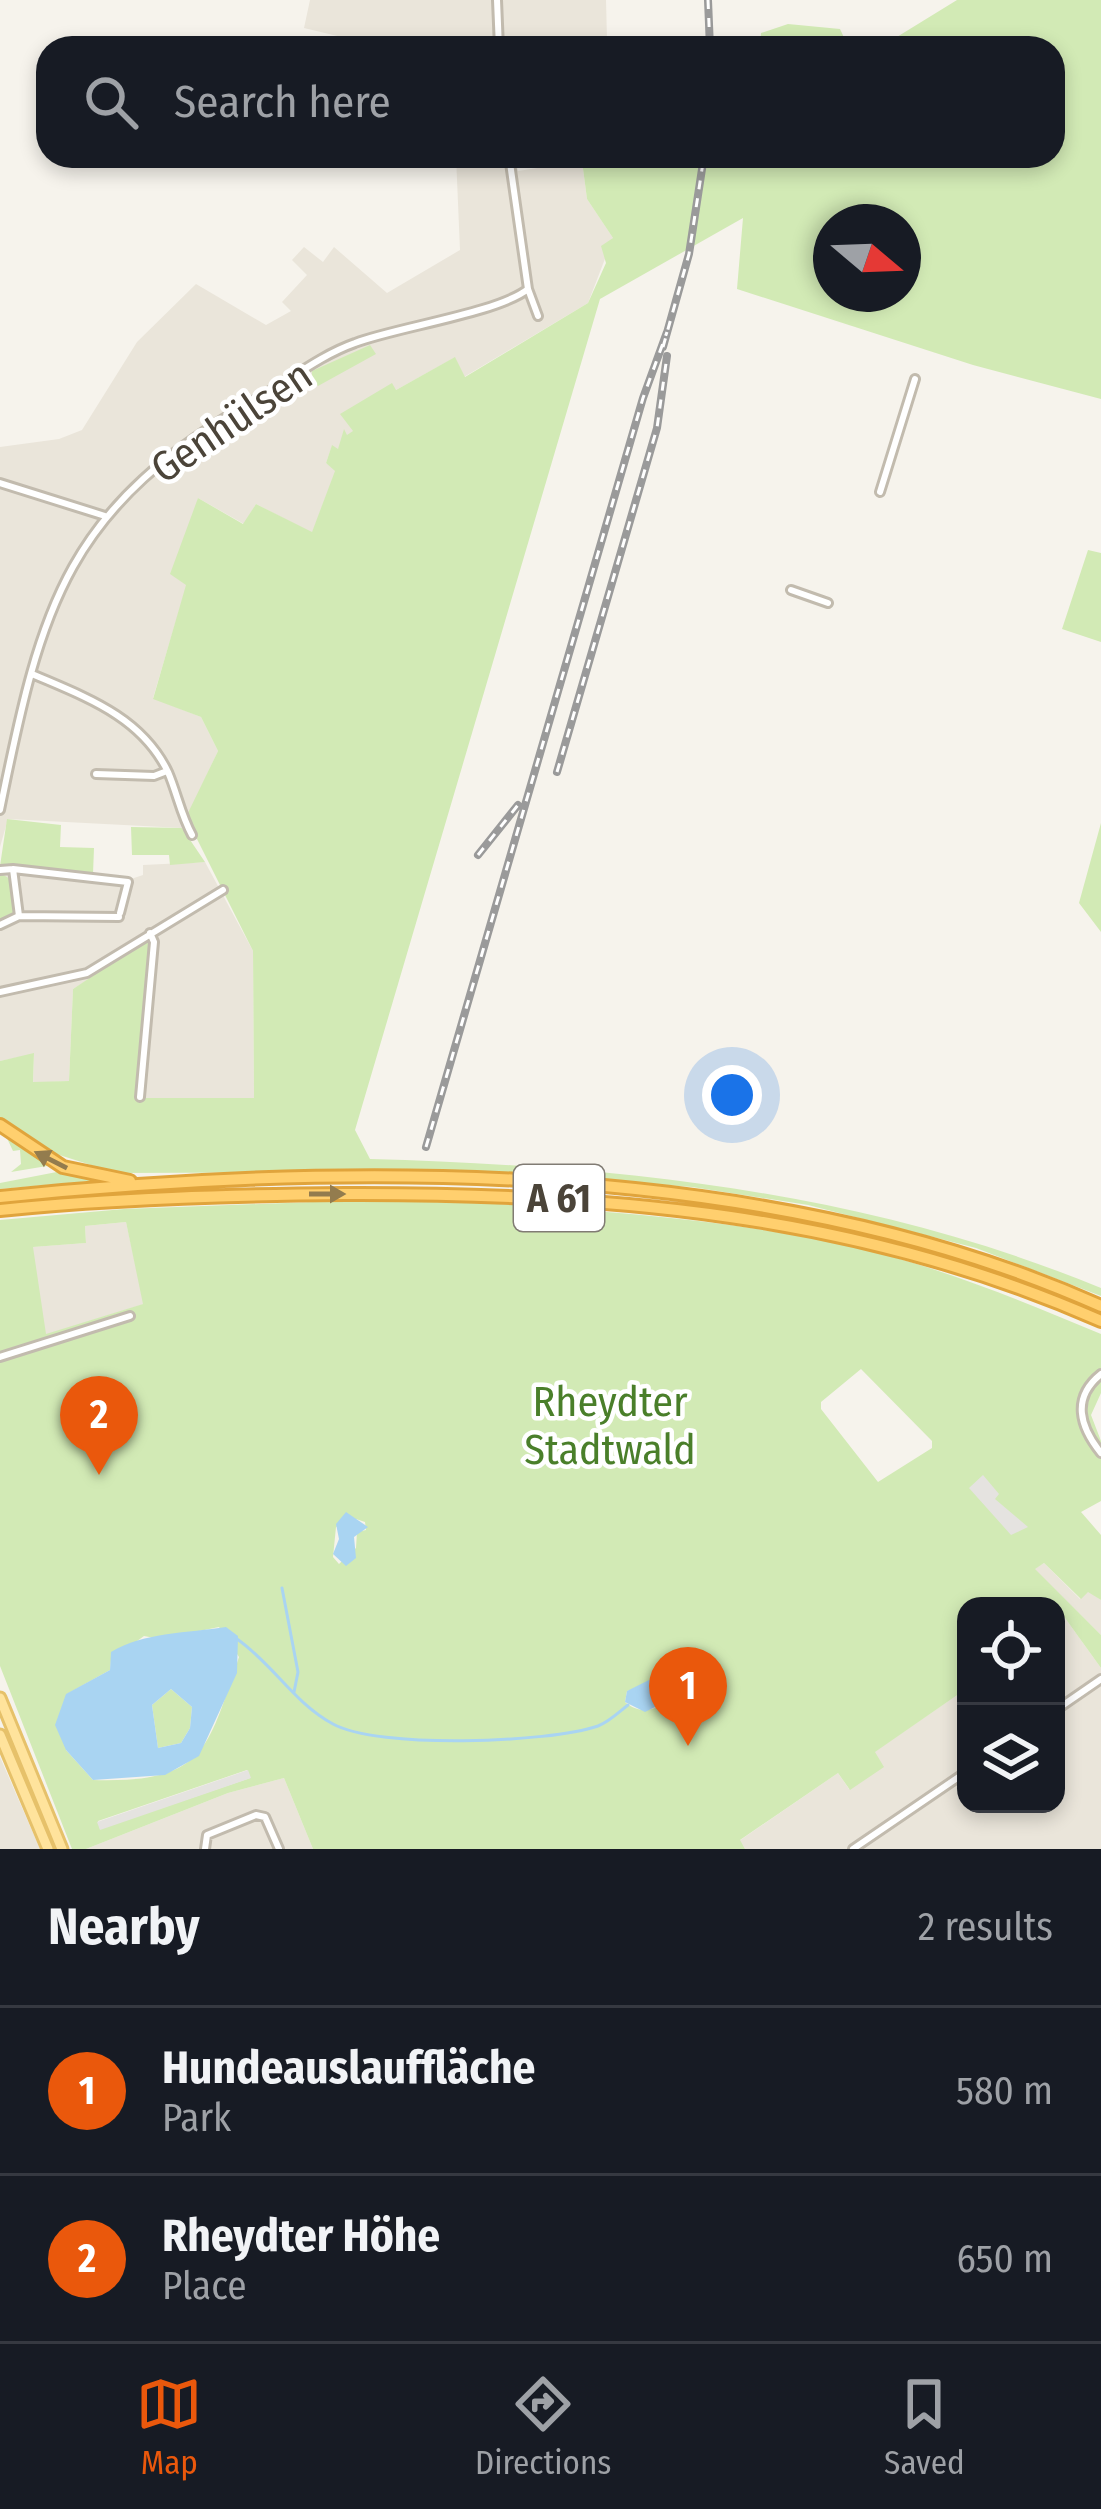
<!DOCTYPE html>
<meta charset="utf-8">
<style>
body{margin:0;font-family:"Fira Sans Condensed",sans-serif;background:#20242c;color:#f1f3f6}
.controls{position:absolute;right:36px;bottom:36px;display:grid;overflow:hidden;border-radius:24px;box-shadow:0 6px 18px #0003}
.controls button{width:108px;height:108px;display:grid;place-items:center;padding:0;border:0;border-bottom:3px solid #363941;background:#171b24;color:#f1f3f6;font:60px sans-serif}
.compass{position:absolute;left:813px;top:204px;width:108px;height:108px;border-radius:50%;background:#171b24;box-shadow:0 6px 18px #0003;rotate:109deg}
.you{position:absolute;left:732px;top:1095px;width:42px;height:42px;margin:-30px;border:9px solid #fff;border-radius:50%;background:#1a73e8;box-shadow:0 0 0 18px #1a73e833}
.badge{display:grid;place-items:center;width:78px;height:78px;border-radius:50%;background:#ea580c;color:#fff;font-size:39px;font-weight:700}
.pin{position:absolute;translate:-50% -99px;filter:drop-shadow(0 3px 6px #0008)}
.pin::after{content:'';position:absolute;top:63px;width:42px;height:36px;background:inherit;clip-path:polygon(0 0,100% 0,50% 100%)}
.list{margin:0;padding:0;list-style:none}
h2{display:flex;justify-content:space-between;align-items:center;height:156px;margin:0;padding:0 48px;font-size:51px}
h2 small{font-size:39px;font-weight:400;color:#9ea1a6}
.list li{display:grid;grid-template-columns:78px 1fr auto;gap:36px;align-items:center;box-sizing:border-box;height:168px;padding:0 48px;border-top:3px solid #363941}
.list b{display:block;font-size:45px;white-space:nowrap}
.list p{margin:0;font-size:39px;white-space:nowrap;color:#9ea1a6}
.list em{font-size:39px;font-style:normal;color:#9ea1a6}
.icon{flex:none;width:66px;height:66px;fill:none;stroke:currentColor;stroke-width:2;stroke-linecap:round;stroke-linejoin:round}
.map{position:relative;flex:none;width:1101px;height:1849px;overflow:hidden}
.search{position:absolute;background:#171b24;box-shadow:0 6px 18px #0003;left:36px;right:36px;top:36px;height:132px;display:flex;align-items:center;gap:30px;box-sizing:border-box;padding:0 42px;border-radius:36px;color:#9ea1a6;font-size:45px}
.sheet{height:492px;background:#171b24}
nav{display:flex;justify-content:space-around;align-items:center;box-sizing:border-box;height:168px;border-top:3px solid #363941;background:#171b24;font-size:33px;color:#9ea1a6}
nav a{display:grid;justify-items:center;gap:6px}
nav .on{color:#ea580c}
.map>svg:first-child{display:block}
.residential{fill:#eae5da}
.green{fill:#d2eab5;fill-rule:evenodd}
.parking{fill:#e5e3e0}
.water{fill:#a9d4f2;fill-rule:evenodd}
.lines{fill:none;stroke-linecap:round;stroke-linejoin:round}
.stream{stroke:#a9d4f2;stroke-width:3}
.minor-casing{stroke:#c2bbae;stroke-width:12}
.primary-casing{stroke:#e6c16a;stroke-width:15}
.motorway-casing{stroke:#e0a43c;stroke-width:16}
.minor{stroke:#fff;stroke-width:6}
.primary{stroke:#ffe39c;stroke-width:9}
.motorway{stroke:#ffcf6e;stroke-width:10}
.rail-casing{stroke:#9a9a9a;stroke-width:8}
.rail{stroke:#fff;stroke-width:3;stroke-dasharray:9;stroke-linecap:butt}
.oneway{fill:#937c4e}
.labels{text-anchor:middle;stroke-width:9;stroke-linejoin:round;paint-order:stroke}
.shield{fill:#fff;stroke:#817c74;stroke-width:3}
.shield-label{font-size:39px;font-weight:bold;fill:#4b4439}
.street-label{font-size:42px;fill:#4b4439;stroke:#fff}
.park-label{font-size:42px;fill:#4a7f2a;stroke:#fff}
</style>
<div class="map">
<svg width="1101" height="1849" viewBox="0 0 1101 1849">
<rect width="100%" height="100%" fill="#f6f3ec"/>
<path class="residential" d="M310,0H606L607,39L507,48H351L354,40L304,28Z
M456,156H515L518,171L582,161L587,199L613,238L588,303L464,377L454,358L396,390L337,450L332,446L326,463L336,470L312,533L256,504L244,524L198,498L187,584L153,698L201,717L218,751L182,828L8,819L0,847V447L59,439L82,430L137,342L196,284L266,325L291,311L282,302L307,275L292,260L304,247L323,262L334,247L387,293L460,250Z
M205,862L253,951L254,1099H140L101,972L73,989L69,1081L33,1083L34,1054L0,1061V866L131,879L143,875V865Z
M126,1222L144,1304L45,1335L32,1247L86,1243L85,1226Z
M1044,1563L1080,1599L1088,1591L1101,1600V1635L1034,1569Z
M1065,1618L1101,1668V1849H745L739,1841L838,1773L849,1789L874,1752L966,1689V1804H1056V1624Z
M0,1757L40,1849H0Z
M284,1778L313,1849H86L228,1793Z"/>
<path class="green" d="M957,0H1101V399L973,365L737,289L743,218L600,299L355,1130L370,1159C622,1166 865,1191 1101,1288V1296L976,1248L808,1205L692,1187L489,1172L116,1173L50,1152L0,1117V1061L34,1053L33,1082L69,1081L73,989L147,940L153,944L140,1098H254L253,951L186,817L218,751L201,717L153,699L186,585L170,574L198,498L243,524L256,504L312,532L335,471L326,463L332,445L338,449L344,429L347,435L353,431L340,414L392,383L396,390L455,357L465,377L588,303L606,263L601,246L613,238L587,199L582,161L626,162L641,156H1053V48H879ZM831,222H903V294H831Z
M788,24L840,29L849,48H760L761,33Z
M370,345L376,354L318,386L312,377V371Z
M1088,550L1101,553V642L1062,629Z
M7,819L61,825L60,847L94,848L93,874L0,866Z
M1101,823V932L1079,903Z
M131,827L182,828L205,862L170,865L169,855H132Z
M0,873L12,880L15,913L0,921Z
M5,1134L53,1165L11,1172L21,1164L20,1150L13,1151Z
M67,1170L103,1180L0,1189V1183Z
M418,1198C556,1209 695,1214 831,1242C925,1261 1013,1297 1101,1334V1393L1091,1415L1101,1441V1501L1081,1512L1101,1535V1600L1088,1592L1081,1599L1044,1563L1035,1569L1101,1635V1668L1065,1618L1056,1624V1606H966V1689L875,1752L884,1767L850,1790L838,1773L740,1840L745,1849H313L284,1778L228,1793L86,1849H72L0,1666V1220L124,1209ZM126,1222L143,1304L46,1334L33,1247L86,1243L85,1226ZM861,1369L932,1441V1448L878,1482L821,1409V1402ZM356,1519L365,1522L366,1530L357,1532L356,1548L339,1564L333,1557L336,1527ZM219,1627L239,1657C207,1752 204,1783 93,1780L66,1750L67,1694L110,1670L111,1660L144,1636L160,1639ZM648,1685L677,1696C660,1708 642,1717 625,1702L627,1691ZM247,1770L250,1778L100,1829L98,1821Z
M171,1689L192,1707L190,1728L181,1743L158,1748L152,1705Z"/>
<path class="parking" d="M983,1475L999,1494L995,1499L1028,1527L1011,1535L969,1488Z
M248,1770L251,1778L100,1830L97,1822Z"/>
<path class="water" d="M346,1512L368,1527L354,1537L356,1558L346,1566L333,1554L339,1539L336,1524Z
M226,1627L238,1636L237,1673L199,1756L165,1775L93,1780L66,1750L55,1725L66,1694L110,1670L111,1652C144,1632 188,1633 226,1627ZM171,1689L192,1707L190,1728L181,1743L158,1748L152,1705Z
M665,1672L680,1678L677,1696L645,1712L625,1702L627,1691Z"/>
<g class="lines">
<path class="stream" d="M282,1588L298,1672L294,1692
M237,1639C273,1664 294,1703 333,1724C378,1749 548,1743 598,1726C609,1722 619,1712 628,1705"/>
<g class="minor-casing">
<path id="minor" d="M497,0L499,48
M509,156L528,289L538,316
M0,483L105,516
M880,492L915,379
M791,590L828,603
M32,674C85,697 141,716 168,772C177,793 181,815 192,835
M96,774L154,776L167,771
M0,810C42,602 66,507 260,397C291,379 321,355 355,343C397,327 498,313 528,289
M13,869L128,882L120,913
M0,870L13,869L19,916L0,925
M19,916L119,917
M0,992L87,973L223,890
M140,1097L154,942L150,933
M0,1357L130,1316
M1101,1374C1071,1398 1080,1427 1101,1453
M1056,1710L1101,1679
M205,1849L207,1835L256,1815L265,1817L279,1849
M853,1849L966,1772"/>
</g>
<g class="primary-casing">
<path id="primary" d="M0,1698L62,1849
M0,1735L48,1849"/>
</g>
<g class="motorway-casing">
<path id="motorway" d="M0,1125L63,1167L130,1181
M0,1197C353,1160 773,1159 1101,1306
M0,1210C114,1198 230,1195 345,1194C606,1193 860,1214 1101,1321"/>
</g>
<use href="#minor" class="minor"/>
<use href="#primary" class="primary"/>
<use href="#motorway" class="motorway"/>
<g class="rail-casing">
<path id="rail" d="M708,0L710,48
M663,347L689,254L704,156
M557,772L657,428L667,356
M478,855L518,805
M426,1147L643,398L667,332"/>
</g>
<use href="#rail" class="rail"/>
</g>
<defs><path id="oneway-solid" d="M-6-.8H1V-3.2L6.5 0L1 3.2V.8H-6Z" transform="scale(3)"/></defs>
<g class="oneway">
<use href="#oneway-solid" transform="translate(51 1160) rotate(-153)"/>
<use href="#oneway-solid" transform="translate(327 1194)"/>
</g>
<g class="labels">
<rect class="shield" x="514" y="1165" width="90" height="66" rx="9"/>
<g class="shield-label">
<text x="559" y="1212">A 61</text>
</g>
<g class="street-label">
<text transform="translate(231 421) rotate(-34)" y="15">Genhülsen</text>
</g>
<g class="park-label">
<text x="610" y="1416">Rheydter<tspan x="610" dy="48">Stadtwald</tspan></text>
</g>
</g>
</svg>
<div class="controls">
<button><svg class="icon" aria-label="locate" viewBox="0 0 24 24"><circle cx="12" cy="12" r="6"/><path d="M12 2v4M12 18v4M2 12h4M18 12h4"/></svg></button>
<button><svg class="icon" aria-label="layers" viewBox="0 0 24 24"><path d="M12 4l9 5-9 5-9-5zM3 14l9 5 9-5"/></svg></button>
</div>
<svg class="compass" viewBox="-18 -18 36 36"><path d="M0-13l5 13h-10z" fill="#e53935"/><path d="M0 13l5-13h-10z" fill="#9ea1a6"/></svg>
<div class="you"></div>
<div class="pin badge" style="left:688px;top:1746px">1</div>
<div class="pin badge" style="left:99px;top:1475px">2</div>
<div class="search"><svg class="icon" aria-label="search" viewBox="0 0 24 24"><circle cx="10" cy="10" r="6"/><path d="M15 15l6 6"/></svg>Search here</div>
</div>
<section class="sheet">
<h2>Nearby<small>2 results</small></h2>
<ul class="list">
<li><span class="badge">1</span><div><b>Hundeauslauffläche</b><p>Park</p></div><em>580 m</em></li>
<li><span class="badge">2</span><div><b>Rheydter Höhe</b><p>Place</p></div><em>650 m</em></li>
</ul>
</section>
<nav>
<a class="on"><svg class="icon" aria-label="map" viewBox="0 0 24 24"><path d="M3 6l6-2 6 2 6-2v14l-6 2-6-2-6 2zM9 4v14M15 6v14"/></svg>Map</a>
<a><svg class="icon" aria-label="directions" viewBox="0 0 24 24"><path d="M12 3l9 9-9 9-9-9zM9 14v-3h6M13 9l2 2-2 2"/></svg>Directions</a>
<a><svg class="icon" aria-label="saved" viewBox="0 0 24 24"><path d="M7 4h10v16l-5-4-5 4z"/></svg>Saved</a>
</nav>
